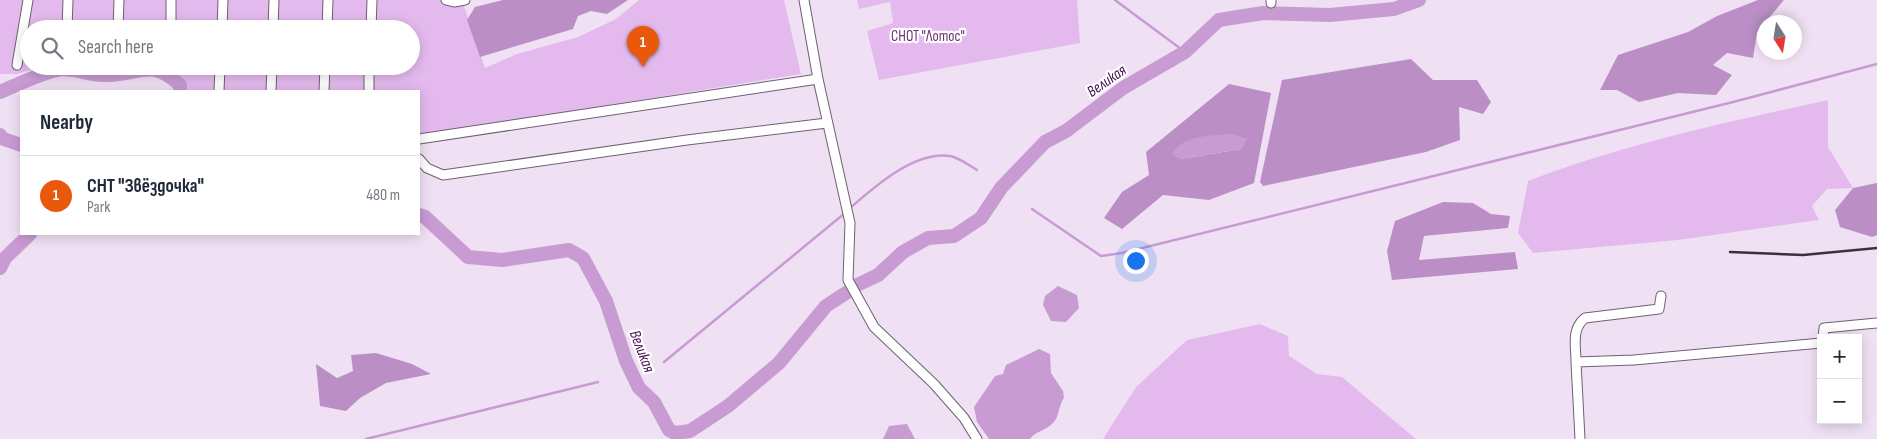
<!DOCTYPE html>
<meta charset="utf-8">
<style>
body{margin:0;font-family:"Sofia Sans Condensed",sans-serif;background:#f2f2f3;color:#1f2937}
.controls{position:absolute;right:15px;bottom:15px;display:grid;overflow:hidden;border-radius:0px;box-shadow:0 2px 12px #0003}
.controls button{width:45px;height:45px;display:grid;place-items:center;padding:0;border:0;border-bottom:1px solid #e0e1e3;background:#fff;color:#1f2937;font:25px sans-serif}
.compass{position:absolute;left:1757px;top:15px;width:45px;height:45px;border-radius:50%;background:#fff;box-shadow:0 2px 12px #0003;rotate:168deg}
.you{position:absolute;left:1135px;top:260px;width:18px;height:18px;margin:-12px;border:4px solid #fff;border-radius:50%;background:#1a73e8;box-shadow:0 0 0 8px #1a73e833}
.badge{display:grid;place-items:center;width:32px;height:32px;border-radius:50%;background:#ea580c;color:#fff;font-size:16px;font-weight:700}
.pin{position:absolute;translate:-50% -41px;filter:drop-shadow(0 1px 2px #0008)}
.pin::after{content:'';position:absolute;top:26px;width:18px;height:15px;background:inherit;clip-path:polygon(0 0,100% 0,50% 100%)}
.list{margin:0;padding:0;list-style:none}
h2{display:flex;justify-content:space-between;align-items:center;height:65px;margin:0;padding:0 20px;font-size:21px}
h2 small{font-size:16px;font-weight:400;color:#747a83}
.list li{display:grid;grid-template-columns:32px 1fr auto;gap:15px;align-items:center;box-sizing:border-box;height:80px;padding:0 20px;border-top:1px solid #e0e1e3}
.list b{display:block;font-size:19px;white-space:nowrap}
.list p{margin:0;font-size:16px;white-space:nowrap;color:#747a83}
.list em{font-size:16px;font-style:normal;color:#747a83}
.icon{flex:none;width:28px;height:28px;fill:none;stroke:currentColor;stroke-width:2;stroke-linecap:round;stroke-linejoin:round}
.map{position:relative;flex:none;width:1877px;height:439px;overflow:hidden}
.search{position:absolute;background:#fff;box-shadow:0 2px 12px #0003;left:20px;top:20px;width:400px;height:55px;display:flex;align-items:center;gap:12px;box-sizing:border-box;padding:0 18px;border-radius:28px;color:#747a83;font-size:19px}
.panel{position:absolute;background:#fff;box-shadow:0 2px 12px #0003;left:20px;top:90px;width:400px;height:145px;border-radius:0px}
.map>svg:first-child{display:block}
.green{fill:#e4baee}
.forest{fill:#bb8fc6;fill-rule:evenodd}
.water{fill:#c89bd3}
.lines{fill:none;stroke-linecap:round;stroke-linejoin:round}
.stream{stroke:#c89bd3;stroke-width:2.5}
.river{stroke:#c89bd3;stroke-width:14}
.minor-casing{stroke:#6e6072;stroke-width:11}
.minor{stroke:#fff;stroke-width:9}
.rail{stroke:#39323b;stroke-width:2.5}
.labels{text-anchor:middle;stroke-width:4.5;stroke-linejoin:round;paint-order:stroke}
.park-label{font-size:15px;fill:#683275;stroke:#fff}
.water-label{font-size:16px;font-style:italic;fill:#481154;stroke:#fff}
</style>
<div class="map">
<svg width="1877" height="439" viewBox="0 0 1877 439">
<rect width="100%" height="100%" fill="#f0e0f4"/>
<path class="green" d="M0,0H462L485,68L517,54L578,37L616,19L639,0H784L801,74L419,136V91H178V66H411V29H29V66H43L17,74H0Z
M857,0H1077L1080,43L879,80L867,31L893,23L890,2L859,9Z
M1828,100V147L1853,188L1827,189L1812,206L1819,220L1678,240L1533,253L1518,233L1528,181C1624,144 1727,122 1828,100Z
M1260,324L1288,336L1289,356L1317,374L1342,377L1416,439H1103L1136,387L1187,340Z"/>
<path class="forest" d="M503,0H628L607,14L591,11L578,16L573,29L480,57L467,20L475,7Z
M1758,0H1784L1757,32L1753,58L1727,53L1713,65L1732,75L1716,95L1678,93L1639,102L1617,90H1600L1618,55L1688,32L1717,16Z
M1411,59L1433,80H1477L1491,102L1483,114L1459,107L1460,140L1426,152L1263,186L1260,182L1282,80Z
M1229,84L1271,93L1254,183L1209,200L1163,195L1122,229L1104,218L1122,192L1149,175L1146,152ZM1246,139L1241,149L1180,159Z
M1877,183V235L1872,237L1840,227L1835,210L1853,188Z
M1443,202L1473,203L1491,214L1510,216L1508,228L1424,236L1419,260L1515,252L1518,269L1392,280L1387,251L1395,221Z
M376,353L412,364L431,374L386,383L360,398L346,411L320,406L316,364L337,378L353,371L351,355Z"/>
<path class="water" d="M1232,134L1247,139L1241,149L1180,159L1172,154C1184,134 1211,136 1232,134Z
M1058,286L1077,295L1079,308L1066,322L1051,321L1043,305L1045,296Z
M1039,349L1050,354L1051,373L1063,391L1064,398C1058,406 1060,416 1053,423C1047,430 1036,431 1030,439H989L977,422L974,407L995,376L1003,374L1006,365Z
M907,424L915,439H883L889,426Z"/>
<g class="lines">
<path class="stream" d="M1115,0L1185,52
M849,209C874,187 914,151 950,156C958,157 970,166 977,170
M1032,209L1101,256L1122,253L1733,102L1877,64
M664,362L845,213
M366,439L598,382"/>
<path class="river" d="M0,92C14,86 48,70 62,69C77,69 93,76 108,75C141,74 151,58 180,85V91
M0,135L1,138L21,145
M419,215L425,217L468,257L502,260L569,250L583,258L606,301L626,361L639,388L654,402L669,430L675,433L690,431L728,406L779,363L826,306L849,291
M0,268L5,258L30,234
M857,285L878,275L903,252L928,238L954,236L981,218L1001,188L1045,142L1066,131L1123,88L1185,52L1219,20L1263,13L1330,15L1394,9L1419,0"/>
<g class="minor-casing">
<path id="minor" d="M446,0L454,2L465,0
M804,0L818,79L850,223L848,280L874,327L934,384L964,418L977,439
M1271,3V0
M67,29L68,0
M118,29L119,0
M171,29V0
M222,29L223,0
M273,29L274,0
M327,29L328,0
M371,29L372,0
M17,65L28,0
M219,91L220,66
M271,91L272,66
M324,91L325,66
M369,91V66
M419,139L818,79
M419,159L427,168L443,175L687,140L827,123
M1661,296L1659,309L1585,318C1571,329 1576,346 1576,362L1634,360L1821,343
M1823,338L1824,328L1877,323
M1576,362L1580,439"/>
</g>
<use href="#minor" class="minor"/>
<path class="rail" d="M1730,252L1803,255L1877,248"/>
</g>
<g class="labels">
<g class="park-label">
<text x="928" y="41">СНОТ "Лотос"</text>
</g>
<g class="water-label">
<text transform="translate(1106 80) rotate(-35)" y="6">Великая</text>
<text transform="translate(643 351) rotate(69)" y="6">Великая</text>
</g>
</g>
</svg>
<div class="controls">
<button>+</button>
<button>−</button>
</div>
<svg class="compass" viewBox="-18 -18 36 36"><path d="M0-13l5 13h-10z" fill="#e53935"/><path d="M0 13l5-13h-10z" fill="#747a83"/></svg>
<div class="you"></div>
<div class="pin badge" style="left:643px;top:67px">1</div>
<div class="search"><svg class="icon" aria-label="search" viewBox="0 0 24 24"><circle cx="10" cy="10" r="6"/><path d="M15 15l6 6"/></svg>Search here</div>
<section class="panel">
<h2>Nearby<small></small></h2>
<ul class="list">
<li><span class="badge">1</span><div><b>СНТ &quot;Звёздочка&quot;</b><p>Park</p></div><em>480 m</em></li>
</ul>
</section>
</div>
